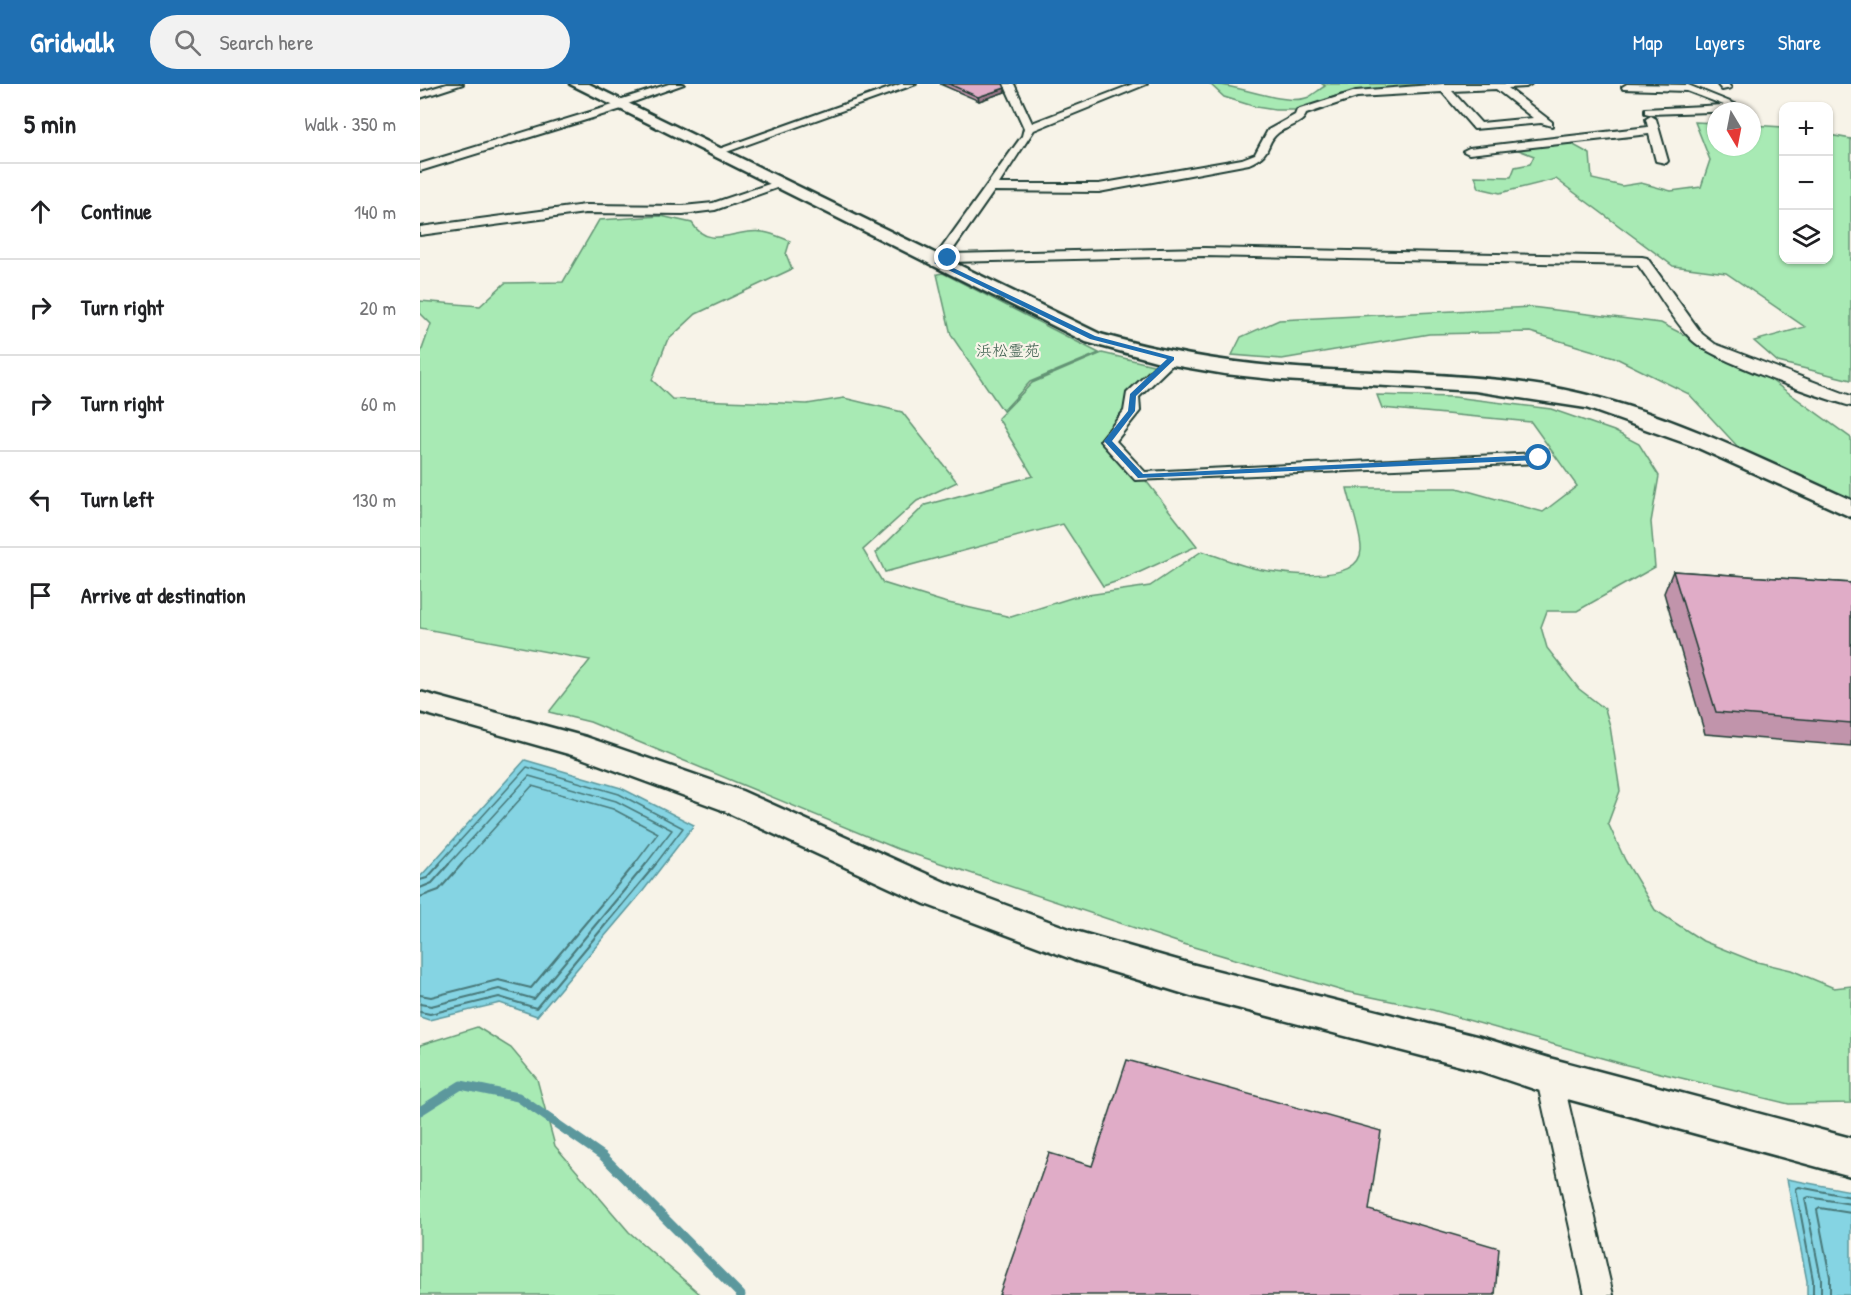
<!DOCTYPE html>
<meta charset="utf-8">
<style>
body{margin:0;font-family:"Patrick Hand","Klee One",sans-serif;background:#f2f2f2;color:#202124}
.controls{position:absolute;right:18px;top:18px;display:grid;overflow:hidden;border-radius:12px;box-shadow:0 2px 4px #0004}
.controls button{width:54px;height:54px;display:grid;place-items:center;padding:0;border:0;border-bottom:2px solid #e0e0e0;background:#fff;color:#202124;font:30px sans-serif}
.compass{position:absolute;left:1287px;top:18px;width:54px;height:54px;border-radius:50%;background:#fff;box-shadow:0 2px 4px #0004;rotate:170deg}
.stop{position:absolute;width:18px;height:18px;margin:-14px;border:4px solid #1f6fb2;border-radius:50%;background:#fff}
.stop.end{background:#1f6fb2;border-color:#fff;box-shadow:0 2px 6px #0008}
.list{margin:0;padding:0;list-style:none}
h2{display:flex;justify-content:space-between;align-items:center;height:78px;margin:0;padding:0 24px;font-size:26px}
h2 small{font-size:20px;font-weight:400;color:#757577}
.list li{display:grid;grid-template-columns:39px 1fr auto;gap:18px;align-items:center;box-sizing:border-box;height:96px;padding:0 24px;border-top:2px solid #e0e0e0}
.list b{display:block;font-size:22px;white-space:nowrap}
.list em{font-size:20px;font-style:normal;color:#757577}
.icon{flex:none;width:33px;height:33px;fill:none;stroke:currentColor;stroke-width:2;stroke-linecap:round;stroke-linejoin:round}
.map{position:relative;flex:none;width:1431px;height:1211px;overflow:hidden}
header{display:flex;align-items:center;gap:36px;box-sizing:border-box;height:84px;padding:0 30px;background:#1f6fb2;color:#fff}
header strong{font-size:28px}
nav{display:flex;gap:33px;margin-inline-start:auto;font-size:21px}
.search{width:420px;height:54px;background:#f2f2f2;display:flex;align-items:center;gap:15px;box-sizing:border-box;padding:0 21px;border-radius:33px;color:#757577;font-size:22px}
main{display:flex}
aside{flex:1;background:#fff}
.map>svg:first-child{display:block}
.green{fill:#a8eab4;stroke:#649474;stroke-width:1.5}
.water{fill:#85d4e3;stroke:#5c989d;stroke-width:1.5}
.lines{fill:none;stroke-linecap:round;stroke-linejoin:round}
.shore-far1{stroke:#48797a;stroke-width:1.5}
.shore{stroke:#48797a;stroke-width:2}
.stream{stroke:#5c989d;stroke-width:9}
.street-casing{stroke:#1f3d34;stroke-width:4}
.secondary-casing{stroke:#1f3d34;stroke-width:5}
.street{fill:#f7f3e8;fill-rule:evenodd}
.secondary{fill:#f7f3e8;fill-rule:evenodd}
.wall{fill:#c194ab;stroke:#1f3d34;stroke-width:1.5}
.shaded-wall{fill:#9d788b;stroke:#1f3d34;stroke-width:1.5}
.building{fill:#e0acc7;stroke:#1f3d34;stroke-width:1.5}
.route{fill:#1f6fb2}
.labels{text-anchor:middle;stroke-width:4.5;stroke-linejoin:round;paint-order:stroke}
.far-park-label{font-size:16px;fill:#345747;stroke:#f7f3e8}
</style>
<header>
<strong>Gridwalk</strong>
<div class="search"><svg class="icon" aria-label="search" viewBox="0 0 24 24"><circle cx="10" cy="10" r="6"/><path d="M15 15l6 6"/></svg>Search here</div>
<nav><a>Map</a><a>Layers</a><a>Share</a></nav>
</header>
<main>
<aside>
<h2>5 min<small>Walk · 350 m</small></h2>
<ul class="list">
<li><svg class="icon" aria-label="ahead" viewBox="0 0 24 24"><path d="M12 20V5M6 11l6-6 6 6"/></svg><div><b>Continue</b></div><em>140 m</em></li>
<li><svg class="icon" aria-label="right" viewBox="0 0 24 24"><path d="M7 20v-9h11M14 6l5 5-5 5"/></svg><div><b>Turn right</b></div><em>20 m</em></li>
<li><svg class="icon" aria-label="right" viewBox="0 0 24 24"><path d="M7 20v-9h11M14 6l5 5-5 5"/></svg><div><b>Turn right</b></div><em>60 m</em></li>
<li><svg class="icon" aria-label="left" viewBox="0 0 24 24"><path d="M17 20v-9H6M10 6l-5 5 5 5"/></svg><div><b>Turn left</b></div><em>130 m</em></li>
<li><svg class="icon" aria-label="arrive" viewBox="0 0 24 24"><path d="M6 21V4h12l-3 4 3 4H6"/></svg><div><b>Arrive at destination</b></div></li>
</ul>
</aside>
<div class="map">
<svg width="1431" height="1211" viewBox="0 0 1431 1211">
<rect width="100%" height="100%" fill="#f7f3e8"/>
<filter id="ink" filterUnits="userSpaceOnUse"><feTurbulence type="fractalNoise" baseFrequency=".0167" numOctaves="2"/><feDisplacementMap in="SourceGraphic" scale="12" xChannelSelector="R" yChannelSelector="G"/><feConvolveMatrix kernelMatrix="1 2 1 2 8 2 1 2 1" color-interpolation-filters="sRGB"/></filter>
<g filter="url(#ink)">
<path class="green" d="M790,0C818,0 865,23 889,13C894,10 900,5 905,2L902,0H1025L921,10L879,26H855L836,23L804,13Z
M1275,38L1296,39V63H1332V41L1363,43L1364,176H1408L1409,51L1431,55V296L1358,278L1334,257L1385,243L1306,189L1253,182L1136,95L1080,109L1059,104L1055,92L1091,93L1095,83L1110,80L1114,72L1096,65L1150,59L1170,70L1172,95L1202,102L1221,99L1251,107L1281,103L1290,76Z
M241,132L272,139C290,168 316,143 343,148C352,149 362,154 370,157L366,170L372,185L276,230L247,257L232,296L252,315L387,320L424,314L482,328L537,398L497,417L443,466L463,499L524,518L591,533L654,513L730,502L782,467C797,472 813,479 829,483C852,489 939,503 941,466C942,453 930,418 927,404H1037L1123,428L1157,402L1111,338L962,324L957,311L1034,313L1131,325L1194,347L1219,360L1239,392L1231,438L1235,483L1157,527H1127L1121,543L1127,564L1159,605L1185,625L1190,642L1200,707L1188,739L1205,776L1235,826L1283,857L1333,877L1371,886L1414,904L1431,902V1019L1369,1020L1203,980L1009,925L923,907L760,859L478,765L170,638L129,628L170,576L0,544V271L11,240L0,229V217L60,222L85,199L143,198L179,136Z
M523,189L679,269L610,298L583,327L531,251L517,190Z
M1111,223L1241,239L1348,294L1431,354V419L1318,363L1269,310L1194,273L1110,248L1009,250L862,275L812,271L821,253L859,236Z
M682,269L750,285L714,314L691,352L777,462L707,494L683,502L643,440L465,488L456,469L505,421L613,392L578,334L612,299Z
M57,943L91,964L117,995L135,1062L209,1148L281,1211H0V961Z"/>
<path class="water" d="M105,676L201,704L274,741L223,807L117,932L80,919L9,936L0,933V793Z
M1367,1095L1431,1107V1211H1387V1197Z"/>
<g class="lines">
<path class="shore-far1" d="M18,781L107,683L199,710L263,744L235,781
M28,781L109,692L196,717L252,746L225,781
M41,781L112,702L193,725L238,749L214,781"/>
<path class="shore" d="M0,796L7,794L20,780
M0,804L12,799L29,780
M0,813L19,806L42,780
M0,911L11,913L78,896L111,904L215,780
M0,920L11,922L79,905L114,915L226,780
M0,928L10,930L79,913L116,924L236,780
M1393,1211V1196L1376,1105L1379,1103L1431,1113
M1401,1211V1195L1385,1115L1389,1113L1431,1120
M1410,1211V1193L1397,1126L1400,1124L1431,1129"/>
<path class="stream" d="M0,1027L41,1001L98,1013L183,1072L321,1211"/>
<g class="street-casing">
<path id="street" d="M27,0H43L0,14V8Z
M249,0H264L205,21V24L0,87V80L193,21V18Z
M481,0H496L298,71L288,69Z
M584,0H594L612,39L713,0H727L614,46L579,100H679L822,75L835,70L848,46L875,31L877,26L936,7L1023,0H1111L1106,3L1088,4L1132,38V42L1121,39L1054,45L1022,8L937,13L886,30C882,41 867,42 858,49C844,60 854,69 829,80L679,108L574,107L530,170L784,164L1222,173L1227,174L1282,250L1295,260L1431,312V322C1401,314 1292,276 1272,256C1252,235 1236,205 1218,181L784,172L530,178L512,182L511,179L602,52L604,44ZM1076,5L1113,34L1061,39L1032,7Z
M1207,0L1268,1L1325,24L1321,27L1229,30L1225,29V25L1304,21L1267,7L1203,5L1202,3Z
M1297,0H1308L1311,4L1302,6Z
M1231,32L1236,35L1248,77L1246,79L1236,77L1229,50L1049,70L1043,67L1049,64L1228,43L1226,35Z
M358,97L364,100L362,102L295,126L263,130L165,129L0,151V143L165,121L263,122L293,119Z
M752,270L759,274L719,313L720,327L696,357L725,388L1118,369L1126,374L1118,379L715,396L680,357L704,327L707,309L747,271Z
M1129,980L1138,984L1142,992L1193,1211H1165L1116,992L1120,984Z"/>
</g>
<g class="secondary-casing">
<path id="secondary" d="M150,0H169L680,250C740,267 801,278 863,283C952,290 1042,288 1130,303C1237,322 1333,372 1431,416V433L1276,363L1166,324L1055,307L862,296L805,290L747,280L666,258Z
M0,608L166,653L322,707L529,800L655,847L771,880L1060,953L1129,974L1431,1054V1092L1129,1010L1060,987L771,912L654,876L505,820L300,725L159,673L0,628Z"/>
</g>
<use href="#street" class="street"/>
<use href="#secondary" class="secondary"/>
</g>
<path class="wall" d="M520,0H583L585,8L559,17Z
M1253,487L1431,499V662L1285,650L1244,509Z"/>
<path class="shaded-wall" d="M585,4V8L559,17L558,13Z"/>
<path class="building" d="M529,0H583L585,4L558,13Z
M1253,487L1431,499V639L1296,628Z
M707,976L961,1047L949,1126L1079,1164L1075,1211H579L629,1069L672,1082Z"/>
</g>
<path class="route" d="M526,173L531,174L523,179L675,252L754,273V276L716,312L715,327L692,357L723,390L1119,371L1123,374L1119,376L718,394L684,357L708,327L710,310L747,275L670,255L514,179Z"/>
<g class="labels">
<g class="far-park-label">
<text x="588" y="272">浜松霊苑</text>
</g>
</g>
</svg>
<div class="controls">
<button>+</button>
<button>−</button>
<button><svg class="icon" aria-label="layers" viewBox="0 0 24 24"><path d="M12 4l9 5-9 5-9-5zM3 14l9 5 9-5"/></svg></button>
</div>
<svg class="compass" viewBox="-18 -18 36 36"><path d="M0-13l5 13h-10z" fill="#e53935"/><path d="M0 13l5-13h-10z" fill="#757577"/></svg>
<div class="stop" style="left:1119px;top:374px"></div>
<div class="stop end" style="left:528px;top:174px"></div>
</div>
</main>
